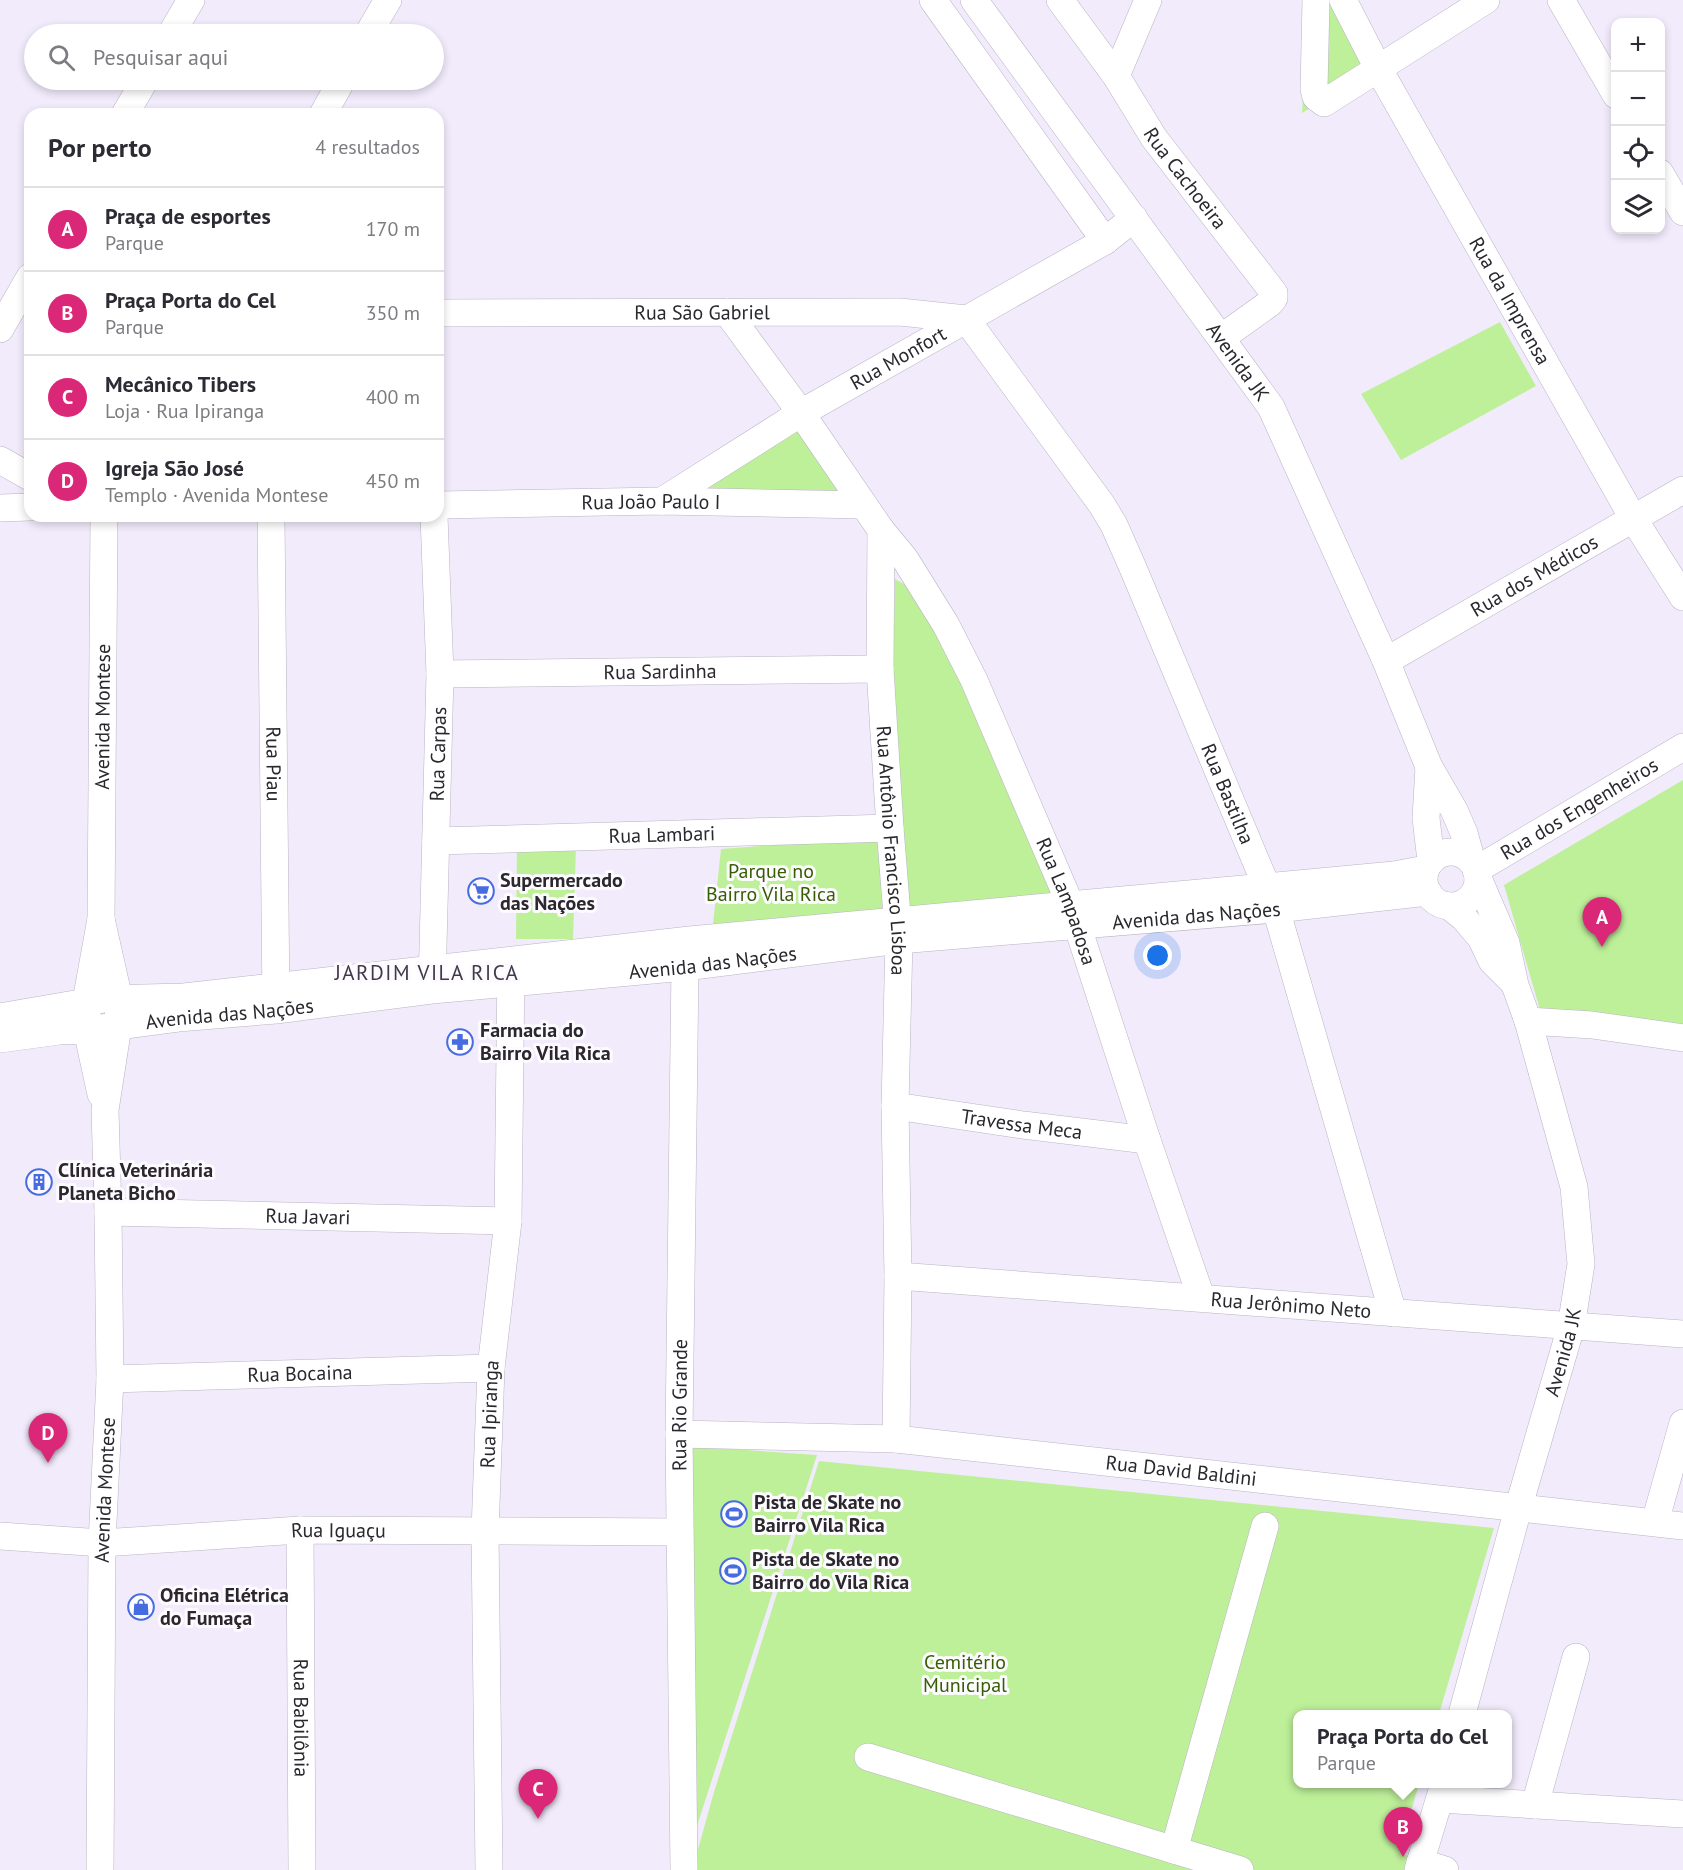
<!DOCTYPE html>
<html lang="pt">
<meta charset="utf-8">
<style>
body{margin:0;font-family:"PT Sans",sans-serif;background:#f2f2f3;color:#2b2b33}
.controls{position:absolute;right:18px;top:18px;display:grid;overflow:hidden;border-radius:12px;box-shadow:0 3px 9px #0003}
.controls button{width:54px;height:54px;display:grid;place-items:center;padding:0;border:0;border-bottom:2px solid #e1e1e2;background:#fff;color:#2b2b33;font:30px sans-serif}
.you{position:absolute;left:1158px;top:956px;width:21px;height:21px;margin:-15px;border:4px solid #fff;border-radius:50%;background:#1a73e8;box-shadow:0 0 0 9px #1a73e833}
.badge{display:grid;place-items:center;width:39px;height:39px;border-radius:50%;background:#db2777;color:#fff;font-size:20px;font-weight:700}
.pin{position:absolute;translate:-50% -50px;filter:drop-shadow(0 2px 3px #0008)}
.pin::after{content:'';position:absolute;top:32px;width:21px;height:18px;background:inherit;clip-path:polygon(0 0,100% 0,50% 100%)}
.popup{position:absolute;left:1293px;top:1710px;width:219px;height:78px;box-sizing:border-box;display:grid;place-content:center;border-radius:12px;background:#fff;filter:drop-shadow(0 2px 4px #0005);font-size:20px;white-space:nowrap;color:#7c7c81}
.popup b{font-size:22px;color:#2b2b33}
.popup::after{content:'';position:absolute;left:50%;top:100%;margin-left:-12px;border:12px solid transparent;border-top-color:#fff}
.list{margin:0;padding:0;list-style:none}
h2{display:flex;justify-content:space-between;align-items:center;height:78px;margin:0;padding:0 24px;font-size:26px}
h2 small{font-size:20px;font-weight:400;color:#7c7c81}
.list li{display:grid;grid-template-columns:39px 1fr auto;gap:18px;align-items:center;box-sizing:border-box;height:84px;padding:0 24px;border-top:2px solid #e1e1e2}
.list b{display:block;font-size:22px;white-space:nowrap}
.list p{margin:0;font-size:20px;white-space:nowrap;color:#7c7c81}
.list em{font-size:20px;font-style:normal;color:#7c7c81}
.icon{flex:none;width:33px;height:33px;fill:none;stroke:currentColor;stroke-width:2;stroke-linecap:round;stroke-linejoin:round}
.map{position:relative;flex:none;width:1683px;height:1870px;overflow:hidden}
.search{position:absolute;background:#fff;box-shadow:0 3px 9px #0003;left:24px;top:24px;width:420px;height:66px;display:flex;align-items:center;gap:15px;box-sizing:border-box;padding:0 21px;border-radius:33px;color:#7c7c81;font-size:22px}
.panel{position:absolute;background:#fff;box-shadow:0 3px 9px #0003;left:24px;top:108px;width:420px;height:414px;border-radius:18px}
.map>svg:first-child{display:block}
.green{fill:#bef09a}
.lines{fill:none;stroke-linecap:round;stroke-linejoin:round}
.minor-casing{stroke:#bab3c3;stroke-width:28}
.minor{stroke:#fff;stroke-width:27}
.labels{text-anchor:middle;stroke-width:6;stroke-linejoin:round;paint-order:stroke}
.street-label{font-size:20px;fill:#2a272d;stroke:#fdfbff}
.park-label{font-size:20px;fill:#345e00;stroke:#fdfbff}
.poi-label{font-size:20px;font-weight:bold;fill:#2a272d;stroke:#fdfbff;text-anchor:start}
.neighbourhood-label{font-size:21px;letter-spacing:1.5px;fill:#3f3a47;stroke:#fdfbff}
</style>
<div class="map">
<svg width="1683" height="1870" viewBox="0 0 1683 1870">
<rect width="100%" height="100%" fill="#f2ebfc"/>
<path class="green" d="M1308,0H1334L1374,71L1302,113Z
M1500,322L1536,386L1401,460L1361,394Z
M800,429L844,496L696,493Z
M895,579L911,588L937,629L1054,896L905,910L893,672Z
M1683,780V1028L1540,1010L1504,885Z
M880,837L886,910L713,924L721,849Z
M517,845L576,847L573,939H516Z
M688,1446L817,1455L684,1866Z
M819,1461L1494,1528L1439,1714H1298V1784H1419L1399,1852L1420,1862L1418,1870H695V1860L714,1792Z"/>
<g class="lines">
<g class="minor-casing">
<g id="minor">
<path d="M933,0L1105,241"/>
<path id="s1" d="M974,0L1271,407L1386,661L1429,767L1454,810L1464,833L1472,862"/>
<path id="s2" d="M1060,0L1116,76L1154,138L1274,293V298L1270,303L1221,338"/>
<path d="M1316,0L1314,89L1316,97L1324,103L1486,0"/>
<path id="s3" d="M1343,0L1378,68L1633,518L1683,597"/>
<path d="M1561,0L1616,95"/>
<path d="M171,34L191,0"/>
<path d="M368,34L388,0"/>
<path d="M1116,76L1148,0"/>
<path d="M125,114L145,80"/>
<path d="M323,114L342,80"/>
<path d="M1660,173L1683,212"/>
<path id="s4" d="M727,312L801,413L881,530L880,669L890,828L899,940L895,1106L898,1276L896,1439"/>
<path id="s5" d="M438,313L900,312L966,319L1102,505L1114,525L1133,568L1276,909L1393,1313"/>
<path d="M0,329L30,277"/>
<path d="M0,460L30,477"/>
<path id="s6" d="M662,501L801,413L1105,241L1134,218"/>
<path id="s7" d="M438,505L662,501L863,505"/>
<path d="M0,508L30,507"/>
<path id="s8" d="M271,516L276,1004"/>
<path id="s9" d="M881,530L905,559L946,625L974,680L1071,906L1147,1140L1201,1297"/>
<path id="s10" d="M1386,661L1683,490"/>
<path id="s11" d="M440,674L880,669"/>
<path d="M1429,767L1426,818L1431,861"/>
<path id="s12" d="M436,841L890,828"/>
<circle cx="1451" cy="879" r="27"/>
<path id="s13" d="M1476,870L1683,747"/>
<path d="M1449,906L1464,918L1481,938L1492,961L1511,980"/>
<path id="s14" d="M432,986L440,674L434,516"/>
<path d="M0,1017L104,999L184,997L690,940L1394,875L1426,869"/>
<path d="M1528,1021L1592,1025L1683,1038"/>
<path id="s15" d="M0,1039L59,1031L87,1030L178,1018L276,1010L432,990L685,967L899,940L1276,909L1428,892"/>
<path id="s16" d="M101,1094L87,1030V996L101,919L104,516"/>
<path id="s17" d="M895,1106L1023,1125L1147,1140"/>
<path id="s18" d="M108,1212L508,1221"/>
<path id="s19" d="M898,1276L1683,1334"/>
<path id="s20" d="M110,1379L491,1368"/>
<path id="s21" d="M679,1434L896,1439L1683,1526"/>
<path d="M1655,1522L1683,1423"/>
<path id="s22" d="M300,1530L302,1870"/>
<path id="s23" d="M0,1536L102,1543L300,1530L679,1532"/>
<path id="s24" d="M1462,1714L1518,1509L1571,1327L1581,1264L1574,1187L1528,1021L1515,985L1506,943L1478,878"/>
<path d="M868,1757L1240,1870"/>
<path d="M1440,1799L1683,1814"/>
<path d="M1535,1805L1576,1657"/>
<path d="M1174,1850L1265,1526"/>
<path d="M1420,1862L1445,1870"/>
<path id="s25" d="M100,1870L102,1543L110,1379L108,1212L105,1110L118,1026L119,999L101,919"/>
<path id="s26" d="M489,1870L485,1532L491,1368L508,1221L511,964"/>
<path id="s27" d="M684,1870L679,1434L685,967L688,950"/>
<path d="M1418,1870L1444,1784"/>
</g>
</g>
<use href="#minor" class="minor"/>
</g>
<defs>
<g id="supermarket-ring" transform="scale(1.35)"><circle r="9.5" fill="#fdfbff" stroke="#466cdf" stroke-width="1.5"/><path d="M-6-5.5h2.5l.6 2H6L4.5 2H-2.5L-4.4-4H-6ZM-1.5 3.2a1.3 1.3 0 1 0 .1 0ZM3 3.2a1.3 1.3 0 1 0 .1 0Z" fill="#466cdf"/></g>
<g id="pharmacy-ring" transform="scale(1.35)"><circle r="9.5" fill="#fdfbff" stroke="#466cdf" stroke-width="1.5"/><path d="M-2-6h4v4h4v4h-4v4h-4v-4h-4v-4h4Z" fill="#466cdf"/></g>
<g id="building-ring" transform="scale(1.35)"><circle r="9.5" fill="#fdfbff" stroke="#466cdf" stroke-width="1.5"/><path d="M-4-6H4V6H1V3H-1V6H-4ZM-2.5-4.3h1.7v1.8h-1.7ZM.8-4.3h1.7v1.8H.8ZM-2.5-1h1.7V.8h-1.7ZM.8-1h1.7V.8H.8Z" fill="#466cdf"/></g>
<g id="stadium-ring" transform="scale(1.35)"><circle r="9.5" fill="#fdfbff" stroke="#466cdf" stroke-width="1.5"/><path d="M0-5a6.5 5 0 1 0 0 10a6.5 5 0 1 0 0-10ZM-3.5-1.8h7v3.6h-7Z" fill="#466cdf"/></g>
<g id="shop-ring" transform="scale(1.35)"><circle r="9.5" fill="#fdfbff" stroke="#466cdf" stroke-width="1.5"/><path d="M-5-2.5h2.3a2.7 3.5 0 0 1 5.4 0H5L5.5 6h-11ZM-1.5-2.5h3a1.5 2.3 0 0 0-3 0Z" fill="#466cdf"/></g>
</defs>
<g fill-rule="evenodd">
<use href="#supermarket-ring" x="481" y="891"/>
<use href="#pharmacy-ring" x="460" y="1042"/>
<use href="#building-ring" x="39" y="1182"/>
<use href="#stadium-ring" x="734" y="1514"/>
<use href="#stadium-ring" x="733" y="1571"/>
<use href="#shop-ring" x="141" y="1607"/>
</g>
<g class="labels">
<g class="street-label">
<text dy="7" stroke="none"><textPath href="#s2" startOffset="218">Rua Cachoeira</textPath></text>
<text dy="7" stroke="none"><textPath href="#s3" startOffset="344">Rua da Imprensa</textPath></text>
<text dy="7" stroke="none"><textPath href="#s5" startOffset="264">Rua São Gabriel</textPath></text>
<text dy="7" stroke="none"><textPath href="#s6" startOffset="276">Rua Monfort</textPath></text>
<text dy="7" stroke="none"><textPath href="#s1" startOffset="448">Avenida JK</textPath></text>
<text dy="7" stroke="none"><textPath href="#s7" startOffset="213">Rua João Paulo I</textPath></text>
<text dy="7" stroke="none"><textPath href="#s10" startOffset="171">Rua dos Médicos</textPath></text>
<text dy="7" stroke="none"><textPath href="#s11" startOffset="220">Rua Sardinha</textPath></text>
<text dy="7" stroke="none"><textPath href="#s16" startOffset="380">Avenida Montese</textPath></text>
<text dy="7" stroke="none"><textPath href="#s14" startOffset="232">Rua Carpas</textPath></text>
<text dy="7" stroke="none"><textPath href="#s8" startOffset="248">Rua Piau</textPath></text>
<text dy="7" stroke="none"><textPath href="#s5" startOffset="1074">Rua Bastilha</textPath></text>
<text dy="7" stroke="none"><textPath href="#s13" startOffset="120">Rua dos Engenheiros</textPath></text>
<text dy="7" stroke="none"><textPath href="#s12" startOffset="226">Rua Lambari</textPath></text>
<text dy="7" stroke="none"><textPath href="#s4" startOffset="588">Rua Antônio Francisco Lisboa</textPath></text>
<text dy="7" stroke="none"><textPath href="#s9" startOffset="417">Rua Lampadosa</textPath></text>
<text dy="7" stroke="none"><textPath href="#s15" startOffset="1203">Avenida das Nações</textPath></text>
<text dy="7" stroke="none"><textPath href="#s15" startOffset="717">Avenida das Nações</textPath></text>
<text dy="7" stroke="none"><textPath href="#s15" startOffset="231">Avenida das Nações</textPath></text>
<text dy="7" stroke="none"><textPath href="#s17" startOffset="128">Travessa Meca</textPath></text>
<text dy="7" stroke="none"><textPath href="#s18" startOffset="200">Rua Javari</textPath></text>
<text dy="7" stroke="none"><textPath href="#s19" startOffset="394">Rua Jerônimo Neto</textPath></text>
<text dy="7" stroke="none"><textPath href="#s24" startOffset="376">Avenida JK</textPath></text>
<text dy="7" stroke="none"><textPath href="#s20" startOffset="190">Rua Bocaina</textPath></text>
<text dy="7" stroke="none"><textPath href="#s27" startOffset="465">Rua Rio Grande</textPath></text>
<text dy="7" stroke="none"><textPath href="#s26" startOffset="456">Rua Ipiranga</textPath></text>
<text dy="7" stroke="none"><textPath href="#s21" startOffset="504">Rua David Baldini</textPath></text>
<text dy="7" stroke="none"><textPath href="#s25" startOffset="380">Avenida Montese</textPath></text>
<text dy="7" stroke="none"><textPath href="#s23" startOffset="339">Rua Iguaçu</textPath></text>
<text dy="7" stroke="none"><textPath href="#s22" startOffset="188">Rua Babilônia</textPath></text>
</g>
<g class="park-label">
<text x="771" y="878">Parque no<tspan x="771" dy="23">Bairro Vila Rica</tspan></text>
<text x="965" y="1669">Cemitério<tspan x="965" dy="23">Municipal</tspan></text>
</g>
<g class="poi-label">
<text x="500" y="887">Supermercado<tspan x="500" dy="23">das Nações</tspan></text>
<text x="480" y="1037">Farmacia do<tspan x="480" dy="23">Bairro Vila Rica</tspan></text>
<text x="58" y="1177">Clínica Veterinária<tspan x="58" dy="23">Planeta Bicho</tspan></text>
<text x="754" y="1509">Pista de Skate no<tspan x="754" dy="23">Bairro Vila Rica</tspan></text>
<text x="752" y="1566">Pista de Skate no<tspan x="752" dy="23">Bairro do Vila Rica</tspan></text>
<text x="160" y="1602">Oficina Elétrica<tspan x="160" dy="23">do Fumaça</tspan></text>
</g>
<g class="neighbourhood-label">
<text x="427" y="980">JARDIM VILA RICA</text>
</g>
</g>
</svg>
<div class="controls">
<button>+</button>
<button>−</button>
<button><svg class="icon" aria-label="locate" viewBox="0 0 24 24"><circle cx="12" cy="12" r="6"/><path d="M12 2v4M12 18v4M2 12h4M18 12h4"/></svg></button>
<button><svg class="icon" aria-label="layers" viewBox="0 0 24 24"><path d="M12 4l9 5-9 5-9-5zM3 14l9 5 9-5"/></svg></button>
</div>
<div class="you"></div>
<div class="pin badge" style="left:1602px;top:947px">A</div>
<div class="pin badge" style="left:1403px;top:1857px">B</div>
<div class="popup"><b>Praça Porta do Cel</b>Parque</div>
<div class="pin badge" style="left:538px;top:1819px">C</div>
<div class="pin badge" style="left:48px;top:1463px">D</div>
<div class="search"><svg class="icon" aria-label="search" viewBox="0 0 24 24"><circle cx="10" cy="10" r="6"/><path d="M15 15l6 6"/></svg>Pesquisar aqui</div>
<section class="panel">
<h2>Por perto<small>4 resultados</small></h2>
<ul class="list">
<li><span class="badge">A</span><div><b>Praça de esportes</b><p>Parque</p></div><em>170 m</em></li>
<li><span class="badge">B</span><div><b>Praça Porta do Cel</b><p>Parque</p></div><em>350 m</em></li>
<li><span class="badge">C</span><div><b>Mecânico Tibers</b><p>Loja · Rua Ipiranga</p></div><em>400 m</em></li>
<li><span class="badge">D</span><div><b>Igreja São José</b><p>Templo · Avenida Montese</p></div><em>450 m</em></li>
</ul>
</section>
</div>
